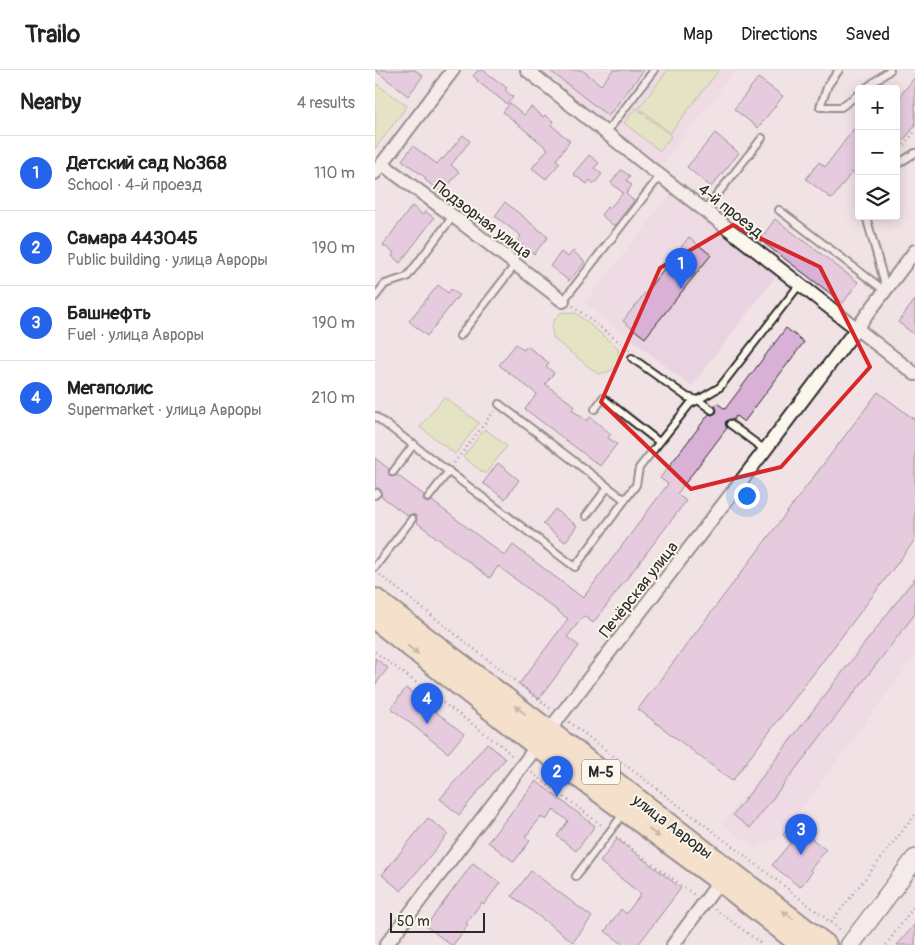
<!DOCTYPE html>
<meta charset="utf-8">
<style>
body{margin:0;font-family:Pangolin,sans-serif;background:#f2f2f2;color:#222}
.controls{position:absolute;right:15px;top:15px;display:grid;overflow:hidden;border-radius:5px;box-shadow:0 2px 12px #0003}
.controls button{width:45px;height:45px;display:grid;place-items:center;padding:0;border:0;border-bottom:1px solid #e0e0e0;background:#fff;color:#222;font:25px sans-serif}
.scale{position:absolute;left:15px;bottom:12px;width:95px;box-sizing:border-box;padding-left:5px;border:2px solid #2b2b2b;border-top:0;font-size:14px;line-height:18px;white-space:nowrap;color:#2b2b2b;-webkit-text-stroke:4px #fbf7ec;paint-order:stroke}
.you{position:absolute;left:371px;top:425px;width:18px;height:18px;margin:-12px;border:4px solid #fff;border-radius:50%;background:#1a73e8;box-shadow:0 0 0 8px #1a73e833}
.badge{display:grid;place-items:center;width:32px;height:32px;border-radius:50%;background:#2563eb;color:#fff;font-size:16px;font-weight:700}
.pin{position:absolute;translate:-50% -41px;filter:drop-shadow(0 1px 2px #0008)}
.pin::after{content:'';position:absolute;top:26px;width:18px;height:15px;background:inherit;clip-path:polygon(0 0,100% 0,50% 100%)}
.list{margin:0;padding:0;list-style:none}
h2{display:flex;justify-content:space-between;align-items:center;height:65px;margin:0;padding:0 20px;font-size:21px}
h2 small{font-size:16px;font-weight:400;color:#767676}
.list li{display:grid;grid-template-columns:32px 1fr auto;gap:15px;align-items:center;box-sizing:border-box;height:75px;padding:0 20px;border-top:1px solid #e0e0e0}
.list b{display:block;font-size:19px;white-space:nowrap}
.list p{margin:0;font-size:16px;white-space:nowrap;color:#767676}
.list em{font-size:16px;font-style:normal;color:#767676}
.icon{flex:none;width:28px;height:28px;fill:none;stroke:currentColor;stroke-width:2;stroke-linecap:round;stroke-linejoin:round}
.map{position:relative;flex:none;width:540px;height:875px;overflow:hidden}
header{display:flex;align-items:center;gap:30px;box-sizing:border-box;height:70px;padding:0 25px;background:#fff;border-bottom:1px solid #e0e0e0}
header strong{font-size:24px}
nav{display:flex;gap:28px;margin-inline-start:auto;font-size:18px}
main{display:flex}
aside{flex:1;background:#fff}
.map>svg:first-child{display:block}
.built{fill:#ead3e0}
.green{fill:#d4e79b;stroke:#808963}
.building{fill:#d9b0d6;stroke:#2b2b2b}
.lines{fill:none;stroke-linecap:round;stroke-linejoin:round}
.service-casing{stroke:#2b2b2b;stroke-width:10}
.minor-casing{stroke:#2b2b2b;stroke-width:16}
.secondary-casing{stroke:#2b2b2b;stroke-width:21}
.primary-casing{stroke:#2b2b2b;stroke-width:24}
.path{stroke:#2b2b2b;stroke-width:2.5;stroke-dasharray:1 4;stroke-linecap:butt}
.service{stroke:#fbf7ec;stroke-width:6}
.minor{stroke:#fbf7ec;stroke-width:12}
.secondary{stroke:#fbf7ec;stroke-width:18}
.primary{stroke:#f8deab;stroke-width:20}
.oneway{fill:#92846b}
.marked{fill:none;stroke:#d62828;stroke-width:4;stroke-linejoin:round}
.labels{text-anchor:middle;stroke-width:4;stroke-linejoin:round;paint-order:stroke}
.shield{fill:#fbf7ec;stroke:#696865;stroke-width:1}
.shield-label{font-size:15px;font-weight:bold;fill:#2b2b2b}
.street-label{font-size:16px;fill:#2b2b2b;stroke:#fbf7ec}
</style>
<header>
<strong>Trailo</strong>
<nav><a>Map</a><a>Directions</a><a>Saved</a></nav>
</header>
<main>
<aside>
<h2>Nearby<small>4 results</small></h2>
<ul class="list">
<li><span class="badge">1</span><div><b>Детский сад №368</b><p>School · 4-й проезд</p></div><em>110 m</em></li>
<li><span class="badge">2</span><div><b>Самара 443045</b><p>Public building · улица Авроры</p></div><em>190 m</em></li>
<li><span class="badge">3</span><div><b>Башнефть</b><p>Fuel · улица Авроры</p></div><em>190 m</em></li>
<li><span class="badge">4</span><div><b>Мегаполис</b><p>Supermarket · улица Авроры</p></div><em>210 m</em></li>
</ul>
</aside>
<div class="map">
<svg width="540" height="875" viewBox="0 0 540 875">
<rect width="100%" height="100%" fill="#f1e2e5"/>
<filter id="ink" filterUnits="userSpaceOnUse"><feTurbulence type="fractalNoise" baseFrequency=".02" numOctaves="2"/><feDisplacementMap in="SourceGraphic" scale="10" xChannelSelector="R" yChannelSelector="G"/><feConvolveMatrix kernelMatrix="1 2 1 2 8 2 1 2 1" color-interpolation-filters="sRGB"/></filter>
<g filter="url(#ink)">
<path class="built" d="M160,0H360L285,97Z
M297,123L402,205L316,316L210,233Z
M540,505V585L406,766L380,778L348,753Z"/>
<path class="green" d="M293,0H344L295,63L264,38Z
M0,13L32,36L0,79Z
M261,38L296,66L285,81L249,53Z
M187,242L201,243L243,278C245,295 241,301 223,304L179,269C175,257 176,251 187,242Z
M69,327L104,353L80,384L45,357Z
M110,359L132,376L110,404L88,387Z"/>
<path class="building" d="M0,0H40L48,6L33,26Z
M103,0H108L132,18L130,20L138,27L132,34L102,11L103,10L98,6Z
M174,0H207L226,15L238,0H269L233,46Z
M540,7V56L527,72L521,68V31Z
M383,8L408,26L383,58L359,39Z
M135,33L149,45L156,37L168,47L170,45L179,52L176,55L195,71L181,90L185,93L171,109L157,98L173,79L128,42Z
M484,52V107L477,102L457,129L431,109L444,92L450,97Z
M340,63L364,83L336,117L312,97Z
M88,65L95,71L76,95L84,102L67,123L50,110L51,108L27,90L38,76L62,94L67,88L68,89Z
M214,85L224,93L219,98L227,104L219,114L215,110L212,114L198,104Z
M246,100L255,106L251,111L257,115L251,124L259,131L239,156L226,145L232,137L234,139L248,123L236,113Z
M130,132L173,167L159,184L142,171L146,166L120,146Z
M37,136L48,145L50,141L59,148L25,193L17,186L19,183L8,175Z
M400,149L483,212L468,233L385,170Z
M314,167L336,185L270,268L248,251Z
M198,181L210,192L194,211L175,196L186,182L193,187Z
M63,215L73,223L76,219L84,225L52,266L34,251Z
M540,230V265L523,252Z
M411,258L429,272L369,352L361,346L358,350L355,349L351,351L350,354L352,358L302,424L311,431L218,553L209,546L192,567L204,576L164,629L144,614L193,549L123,496L115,508L41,452L42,448L40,445L36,444L33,446L6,426L7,422L6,420L3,418H0V388L14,399L13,402L15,406L18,407L22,405L49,425L48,429L50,432L54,433L57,431L130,486L138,475L208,528L293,414L285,408L334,344L337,345L341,343L342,340L340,336L342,333L350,339Z
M141,274L149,280L152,276L174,293L171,296L179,303L170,314L200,336L197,340L212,351L215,347L236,364L233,368L242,374L225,396L150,339L162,324L124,295Z
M503,322L540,350V470L357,711L263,639Z
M123,393L144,410L130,429L108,413Z
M180,439L202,456L190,472L168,454Z
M540,508V544L375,758L358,745Z
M0,588L13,598L0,615Z
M31,618L89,664L73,683L16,638Z
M112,673L130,689L84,745L65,729Z
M161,711L220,756L201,781L182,766L193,751L179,740L171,750L166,747L150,767L155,771L139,792L113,772Z
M53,748L73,764L26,821L7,805Z
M417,753L451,780L435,800L437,802L425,817L397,795L416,772L408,765Z
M242,769L306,818L263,875H249L230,861L246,839L251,844L266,824L225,792Z
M98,793L125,813L109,834L107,832L91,853L93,855L78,875H76L51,856Z
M156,801L217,847L198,872L137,826Z
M540,854V875H522L530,866Z"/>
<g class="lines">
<g class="service-casing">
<path id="service" d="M464,0L453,15L445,37H466L484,24
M490,19L515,0
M231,63L279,0
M521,95L540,83
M330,140L387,68
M404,140L510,221
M491,146L511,218
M0,227L10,214L32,207L78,146
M188,231L285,106
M85,266L140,195
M257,288L312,327L323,330L345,317L425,214
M124,334L250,430
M220,339L228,328L284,372
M0,346L200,497L261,415L264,398L315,334L323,330L337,340
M355,354L390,380
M18,402L39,374
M0,425L2,423
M53,428L74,401
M211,446L233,417
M0,497L37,449
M201,806L249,743"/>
</g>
<g class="minor-casing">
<path id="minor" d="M152,0L279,101L540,304
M7,94L78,146L188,231
M0,103L78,0
M11,875L162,676L390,380L540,181
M298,875L345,811"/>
</g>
<g class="secondary-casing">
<path id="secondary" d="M475,875L540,789"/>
</g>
<g class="primary-casing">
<path id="primary" d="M0,529L174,661L451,875
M0,549L162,676L345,811L426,875"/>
</g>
<path class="path" d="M529,75L540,61
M198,236L253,279L254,281
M79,393L120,340
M5,505L176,639
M0,582L128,677L138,687
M194,652L377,791L468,862
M157,703L229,757
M241,767L321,826
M340,839L388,875
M456,852L540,745
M511,875L540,835"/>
<use href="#service" class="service"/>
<use href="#minor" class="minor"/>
<use href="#secondary" class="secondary"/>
<use href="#primary" class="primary"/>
</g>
<defs><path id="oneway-solid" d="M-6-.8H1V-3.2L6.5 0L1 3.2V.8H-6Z" transform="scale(1.25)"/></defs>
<g class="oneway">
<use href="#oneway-solid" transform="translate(38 580) rotate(38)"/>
<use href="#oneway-solid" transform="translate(145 640) rotate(-143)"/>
<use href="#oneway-solid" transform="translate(279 763) rotate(36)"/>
<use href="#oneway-solid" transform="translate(413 845) rotate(-142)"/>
</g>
</g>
<path d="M0 0H540V875H0ZM358,155L445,197L495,297L406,397L316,419L226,332L285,198Z" fill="#f1e2e5" fill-opacity=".55" fill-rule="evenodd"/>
<path class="marked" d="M358,155L445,197L495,297L406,397L316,419L226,332L285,198Z"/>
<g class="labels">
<rect class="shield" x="207" y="689.5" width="38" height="25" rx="4"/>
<g class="shield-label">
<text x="226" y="707">М-5</text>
</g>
<g class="street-label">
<text transform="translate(356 140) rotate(38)" y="6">4-й проезд</text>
<text transform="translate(108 149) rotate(37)" y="6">Подзорная улица</text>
<text transform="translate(263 519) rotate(-52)" y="6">Печёрская улица</text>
<text transform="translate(298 756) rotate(37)" y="6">улица Авроры</text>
</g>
</g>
</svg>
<div class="controls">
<button>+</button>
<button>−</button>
<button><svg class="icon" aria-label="layers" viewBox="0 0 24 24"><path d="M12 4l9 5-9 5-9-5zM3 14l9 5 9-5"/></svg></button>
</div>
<div class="scale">50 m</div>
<div class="you"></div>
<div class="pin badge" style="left:306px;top:219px">1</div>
<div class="pin badge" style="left:182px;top:727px">2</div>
<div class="pin badge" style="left:426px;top:785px">3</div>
<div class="pin badge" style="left:52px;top:654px">4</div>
</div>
</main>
